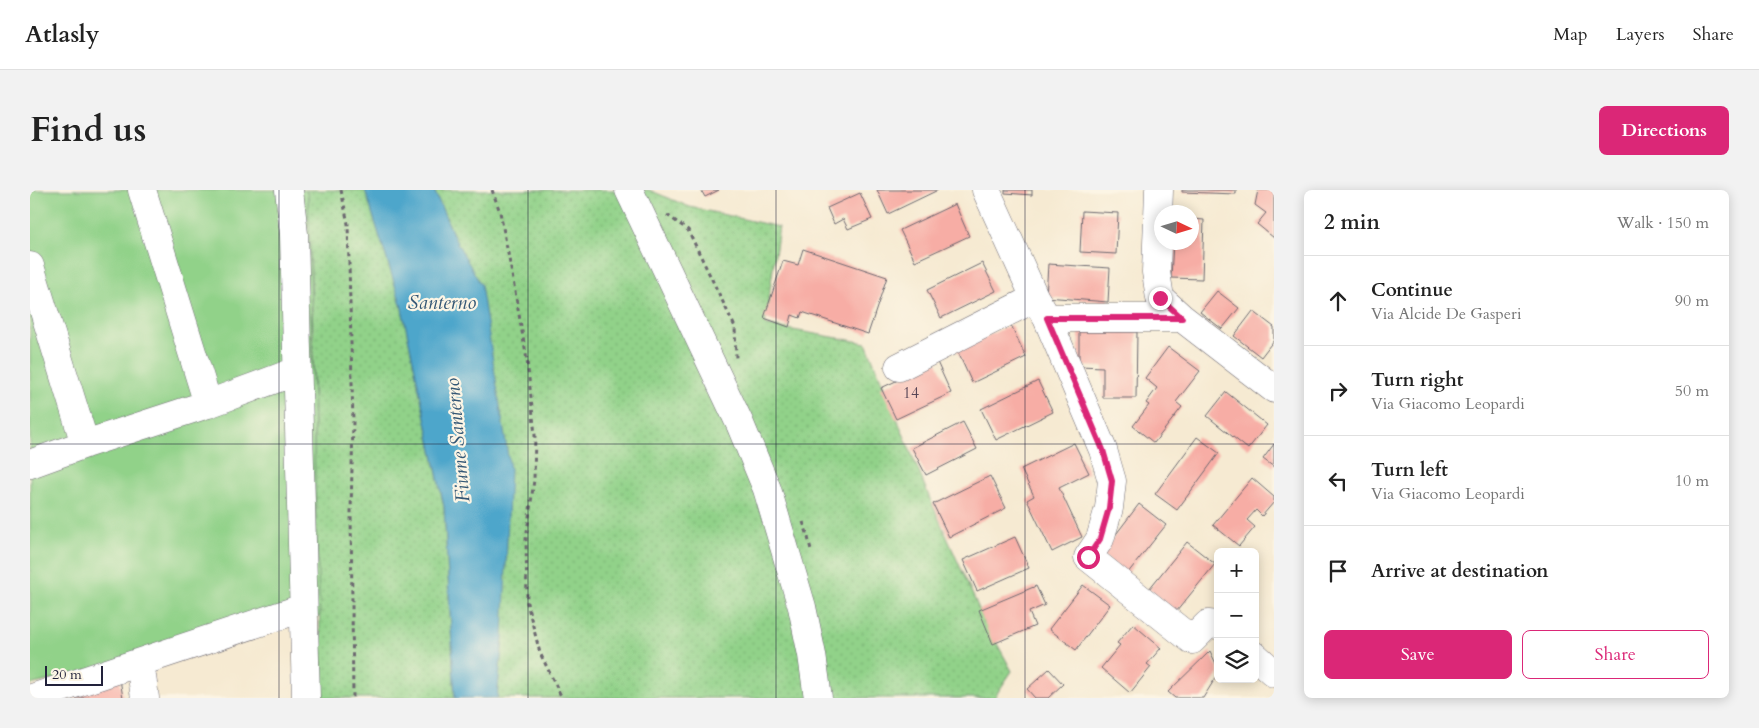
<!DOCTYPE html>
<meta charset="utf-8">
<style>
body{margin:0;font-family:Cardo,serif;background:#f2f2f2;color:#222}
.controls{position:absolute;right:15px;bottom:15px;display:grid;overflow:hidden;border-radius:8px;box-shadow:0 2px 12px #0003}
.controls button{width:45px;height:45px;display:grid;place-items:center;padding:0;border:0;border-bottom:1px solid #e0e0e0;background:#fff;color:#222;font:25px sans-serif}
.compass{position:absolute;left:1124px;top:15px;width:45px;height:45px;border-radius:50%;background:#fff;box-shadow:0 2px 12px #0003;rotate:94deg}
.scale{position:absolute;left:15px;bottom:12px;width:58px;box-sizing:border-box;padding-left:5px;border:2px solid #22223b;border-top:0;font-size:14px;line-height:18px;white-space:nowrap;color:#22223b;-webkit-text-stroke:4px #fcf5e5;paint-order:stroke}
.stop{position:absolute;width:15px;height:15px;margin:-11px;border:4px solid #db2777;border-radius:50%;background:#fff}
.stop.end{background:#db2777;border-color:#fff;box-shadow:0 1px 5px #0008}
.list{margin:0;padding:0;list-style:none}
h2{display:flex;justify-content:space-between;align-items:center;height:65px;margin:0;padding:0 20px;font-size:21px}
h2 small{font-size:16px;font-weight:400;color:#767676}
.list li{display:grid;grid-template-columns:32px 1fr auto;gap:15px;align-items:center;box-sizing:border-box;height:90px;padding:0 20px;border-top:1px solid #e0e0e0}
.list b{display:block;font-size:19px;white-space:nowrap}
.list p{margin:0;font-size:16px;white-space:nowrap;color:#767676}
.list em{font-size:16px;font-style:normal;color:#767676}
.actions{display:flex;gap:10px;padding:15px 20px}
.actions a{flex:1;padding:11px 0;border:1px solid #db2777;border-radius:8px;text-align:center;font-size:18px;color:#db2777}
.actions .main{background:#db2777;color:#fff}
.icon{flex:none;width:28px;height:28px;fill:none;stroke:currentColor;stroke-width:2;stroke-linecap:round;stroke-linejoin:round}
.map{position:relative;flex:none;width:1244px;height:508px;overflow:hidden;border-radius:8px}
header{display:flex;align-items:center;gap:30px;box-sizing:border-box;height:70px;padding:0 25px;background:#fff;border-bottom:1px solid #e0e0e0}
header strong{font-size:24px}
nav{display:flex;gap:28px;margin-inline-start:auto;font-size:18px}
.intro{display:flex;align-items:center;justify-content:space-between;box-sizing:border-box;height:120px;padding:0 30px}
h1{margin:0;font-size:35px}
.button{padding:12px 22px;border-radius:8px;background:#db2777;color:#fff;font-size:18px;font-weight:700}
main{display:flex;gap:30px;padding:0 30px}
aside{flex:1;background:#fff;border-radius:8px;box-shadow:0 2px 12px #0003}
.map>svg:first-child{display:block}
.park{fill:url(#park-dots);stroke:#5a7a62}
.pitch{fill:#91d289;stroke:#5a7a62}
.water{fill:#4ea6cb;stroke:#386483}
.building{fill:#f7ada5}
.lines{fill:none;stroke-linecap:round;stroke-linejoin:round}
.minor-casing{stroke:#6c6870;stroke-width:29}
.path{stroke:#6c6870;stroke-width:3;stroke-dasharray:4 4;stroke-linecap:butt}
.minor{stroke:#fff;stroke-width:28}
.route{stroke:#db2777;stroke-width:6}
.grid{fill:none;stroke:#22223b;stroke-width:1;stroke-opacity:0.55}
.labels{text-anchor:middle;stroke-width:4.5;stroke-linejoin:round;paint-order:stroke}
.number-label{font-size:16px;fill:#574556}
.water-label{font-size:20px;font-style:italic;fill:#345775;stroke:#fcf5e5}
</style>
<header>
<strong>Atlasly</strong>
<nav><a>Map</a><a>Layers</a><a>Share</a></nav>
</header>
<div class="intro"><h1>Find us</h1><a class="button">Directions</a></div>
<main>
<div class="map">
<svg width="1244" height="508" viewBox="0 0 1244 508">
<defs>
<pattern id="park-dots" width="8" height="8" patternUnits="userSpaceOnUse" patternTransform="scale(1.25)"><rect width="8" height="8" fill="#91d289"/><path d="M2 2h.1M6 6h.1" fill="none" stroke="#7db477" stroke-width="1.8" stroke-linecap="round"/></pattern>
</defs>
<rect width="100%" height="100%" fill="#fcf5e5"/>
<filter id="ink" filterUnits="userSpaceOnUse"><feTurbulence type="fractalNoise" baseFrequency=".02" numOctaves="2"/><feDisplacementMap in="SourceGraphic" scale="10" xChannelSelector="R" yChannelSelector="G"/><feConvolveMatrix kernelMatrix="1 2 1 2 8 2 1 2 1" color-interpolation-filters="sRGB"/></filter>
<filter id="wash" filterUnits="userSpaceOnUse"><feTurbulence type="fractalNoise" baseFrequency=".0096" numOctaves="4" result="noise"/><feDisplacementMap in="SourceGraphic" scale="20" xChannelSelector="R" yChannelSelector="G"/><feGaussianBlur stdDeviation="1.12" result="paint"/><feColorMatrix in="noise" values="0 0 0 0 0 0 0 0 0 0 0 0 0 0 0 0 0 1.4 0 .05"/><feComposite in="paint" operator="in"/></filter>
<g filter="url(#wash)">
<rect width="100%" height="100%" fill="#f6ead2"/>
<path class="park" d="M276,0H335L371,114L414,317L425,508H293L285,332L283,143L278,6Z
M404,0H619L660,17L749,37L735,135L836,153L903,316L953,428L982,481L964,508H467L473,447L425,49Z"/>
<path class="pitch" d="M0,0H276L278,6C283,146 283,286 290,426L225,443L0,495Z"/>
<path class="water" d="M335,0H404L425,49L451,95L480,279L473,447L467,508H425L414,317L371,114Z"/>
<g id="blocks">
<path class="building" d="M671,0H689L675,7Z
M847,0H908L858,24Z
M975,0H1002V5L975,3Z
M1152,0H1206V4L1152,2Z
M1228,0H1244V48L1227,34L1236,23L1225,15Z
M830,3L842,29L818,39L813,29L804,34L797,18Z
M925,14L939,46L885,71L870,40Z
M1052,21L1088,23L1086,64L1050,62Z
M1162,29L1174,30L1172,89L1141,88L1143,52H1162Z
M773,59L857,87L838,144L772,122L770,128L762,125L759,137L734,128L753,71L768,75Z
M952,73L966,101L911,128L897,100Z
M1018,74L1080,78L1078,112L1016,107Z
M1187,101L1209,118L1192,139L1170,122Z
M1223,121L1244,137V150L1231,167L1204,146Z
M981,135L996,167L942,193L927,160Z
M1049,142H1107L1106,208H1073V177L1049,176Z
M1138,157L1170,181L1146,212L1152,217L1124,253L1103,236L1119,215L1116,213L1127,198L1115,188Z
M907,172L921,203L866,229L851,198Z
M1008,191L1023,222L966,250L951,219Z
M1196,202L1237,235L1218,259L1177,226Z
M933,232L947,259L896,285L882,258Z
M1167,247L1189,263L1147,320L1125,304Z
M1044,253L1059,283L1029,298L1052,347L1022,362L997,310L1004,306L991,279Z
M1244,254V277L1233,269Z
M960,286L976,318L919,347L903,314Z
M1222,288L1244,307V312L1232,326L1226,320L1217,330L1225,337L1209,356L1183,335Z
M1109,314L1136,335L1097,384L1071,364Z
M985,347L999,378L947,401L933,370Z
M1157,352L1185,374L1146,422L1119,399Z
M1053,395L1080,415L1046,460L1019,439Z
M1006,396L1015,415L999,422L1005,436L963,454L949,420Z
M1103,434L1131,458L1117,474L1121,477L1100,503L1071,478L1090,455L1087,453Z
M1180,461L1188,478V484L1173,508H1145L1138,502Z
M1019,479L1033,494L1018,508H1005L997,499Z
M90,489L93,508H42Z"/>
</g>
</g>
<g filter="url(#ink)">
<use href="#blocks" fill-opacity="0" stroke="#6c6870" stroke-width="1"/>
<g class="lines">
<g class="minor-casing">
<path id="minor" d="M112,0L178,214
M259,0L264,44L276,508
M599,0L710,234L737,299L772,417L782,465L788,508
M956,0L1005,108L1017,128L1073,260L1082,291L1079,318L1070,349L1058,367L1162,450L1178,434L1188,435
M1129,0L1126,82L1130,108L1152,128L1244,199
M0,76L55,254L0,274
M1017,128H1152
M869,177L1005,108
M55,254L178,214L267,181
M1225,466L1244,483
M110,472L115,508
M2,508L273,418"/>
</g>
<path class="path" d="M311,0L318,34L323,232L321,322L323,508
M462,0L470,22L481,79L497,170L505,245L504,290L496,349L497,413L510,463L532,508
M637,25L658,40L705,137L706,169
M773,332L777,343L781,360"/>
<use href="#minor" class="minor"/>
</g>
</g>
<g class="lines" filter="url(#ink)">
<path class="route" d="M1058,367L1070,349L1079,318L1082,291L1073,260L1017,128H1152L1130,108"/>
</g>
<path class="grid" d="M249,0V508M498,0V508M746,0V508M995,0V508M0,254H1244"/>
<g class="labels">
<g class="number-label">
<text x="881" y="208">14</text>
</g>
<g class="water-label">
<text x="412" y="119">Santerno</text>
<text transform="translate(427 250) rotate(-95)" y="7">Fiume Santerno</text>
</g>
</g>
</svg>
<div class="controls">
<button>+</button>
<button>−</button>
<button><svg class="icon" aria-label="layers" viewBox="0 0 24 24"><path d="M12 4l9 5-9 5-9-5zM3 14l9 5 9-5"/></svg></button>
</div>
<svg class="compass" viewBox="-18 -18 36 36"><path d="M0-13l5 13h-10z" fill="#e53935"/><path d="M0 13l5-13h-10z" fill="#767676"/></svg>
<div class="scale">20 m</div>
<div class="stop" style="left:1058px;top:367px"></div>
<div class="stop end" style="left:1130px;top:108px"></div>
</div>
<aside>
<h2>2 min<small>Walk · 150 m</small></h2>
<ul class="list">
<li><svg class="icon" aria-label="ahead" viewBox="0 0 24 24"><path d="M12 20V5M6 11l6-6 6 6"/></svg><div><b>Continue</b><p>Via Alcide De Gasperi</p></div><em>90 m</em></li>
<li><svg class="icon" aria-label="right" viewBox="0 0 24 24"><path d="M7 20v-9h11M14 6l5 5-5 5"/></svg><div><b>Turn right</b><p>Via Giacomo Leopardi</p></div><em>50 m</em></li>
<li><svg class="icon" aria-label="left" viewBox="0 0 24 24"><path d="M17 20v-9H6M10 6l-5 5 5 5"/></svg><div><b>Turn left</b><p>Via Giacomo Leopardi</p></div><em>10 m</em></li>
<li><svg class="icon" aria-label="arrive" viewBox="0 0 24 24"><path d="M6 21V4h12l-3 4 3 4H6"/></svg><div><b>Arrive at destination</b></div></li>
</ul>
<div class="actions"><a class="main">Save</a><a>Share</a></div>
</aside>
</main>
